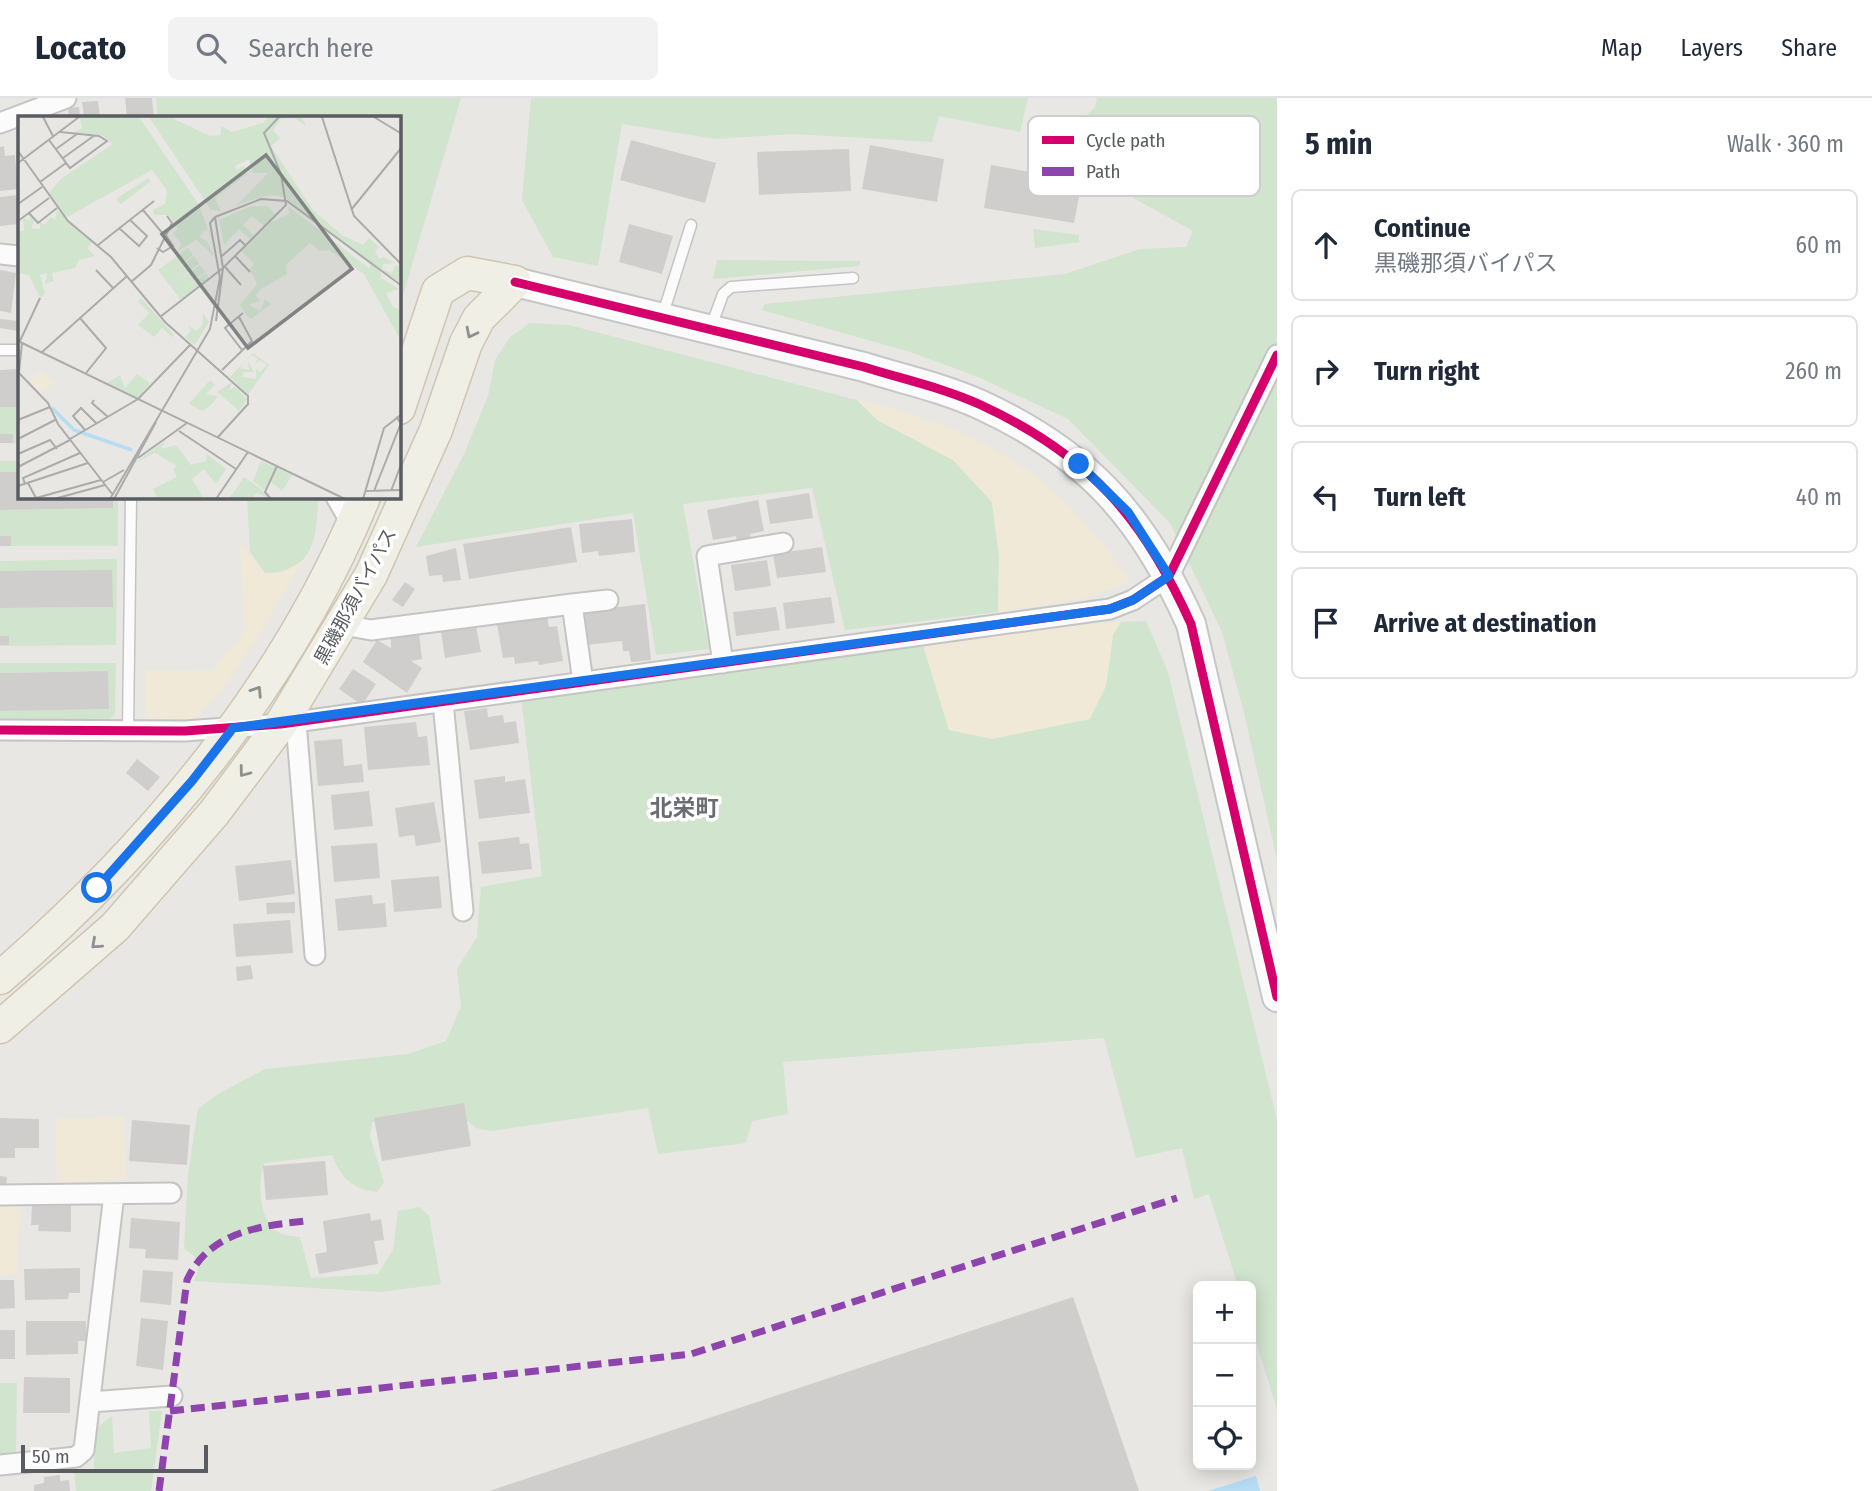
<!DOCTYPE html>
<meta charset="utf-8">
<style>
body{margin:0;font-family:"Fira Sans Condensed","Noto Sans JP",sans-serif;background:#f2f2f3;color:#1f2937}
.controls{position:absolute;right:21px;bottom:21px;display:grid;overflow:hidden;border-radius:10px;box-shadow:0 4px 18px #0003}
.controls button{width:63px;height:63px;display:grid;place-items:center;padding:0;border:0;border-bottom:2px solid #e0e1e3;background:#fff;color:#1f2937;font:35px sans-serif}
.scale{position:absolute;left:21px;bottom:18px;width:187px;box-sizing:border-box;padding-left:7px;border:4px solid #595c60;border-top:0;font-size:19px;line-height:24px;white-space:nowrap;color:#595c60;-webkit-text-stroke:5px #fff;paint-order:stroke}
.stop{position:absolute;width:21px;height:21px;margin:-16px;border:5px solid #1a73e8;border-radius:50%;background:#fff}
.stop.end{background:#1a73e8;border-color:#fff;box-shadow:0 2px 7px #0008}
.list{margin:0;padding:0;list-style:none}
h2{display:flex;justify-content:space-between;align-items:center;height:91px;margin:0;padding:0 28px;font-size:30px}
h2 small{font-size:23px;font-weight:400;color:#747a83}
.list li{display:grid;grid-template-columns:46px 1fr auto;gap:21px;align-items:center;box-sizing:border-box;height:112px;margin:0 14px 14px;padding:0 14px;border:2px solid #e0e1e3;border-radius:10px}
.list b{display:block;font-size:26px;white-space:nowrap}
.list p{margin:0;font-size:23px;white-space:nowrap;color:#747a83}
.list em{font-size:23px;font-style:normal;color:#747a83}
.icon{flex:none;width:38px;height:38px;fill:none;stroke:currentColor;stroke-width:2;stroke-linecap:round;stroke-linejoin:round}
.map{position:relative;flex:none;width:1277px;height:1393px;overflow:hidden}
header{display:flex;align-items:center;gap:42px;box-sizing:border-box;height:98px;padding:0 35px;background:#fff;border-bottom:2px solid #e0e1e3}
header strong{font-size:33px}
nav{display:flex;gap:38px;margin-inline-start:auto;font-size:24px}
.search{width:490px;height:63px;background:#f2f2f3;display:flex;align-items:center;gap:18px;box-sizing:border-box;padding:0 24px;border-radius:10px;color:#747a83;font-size:26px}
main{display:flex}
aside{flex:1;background:#fff}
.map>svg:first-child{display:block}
.green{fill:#d1e4ce}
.sand{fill:#f1e9d7}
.water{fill:#b6ddf4}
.building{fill:#cfcecc}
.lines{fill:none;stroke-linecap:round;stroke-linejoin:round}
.lane-casing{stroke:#c4c4c4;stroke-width:13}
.street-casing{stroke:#c4c4c4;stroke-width:23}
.secondary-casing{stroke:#c5c6c6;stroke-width:32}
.primary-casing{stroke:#d0c5b1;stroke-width:35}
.lane{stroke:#fcfbfb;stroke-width:10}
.street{stroke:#fcfbfb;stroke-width:19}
.secondary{stroke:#fcfbfb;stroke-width:28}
.primary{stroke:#f0efe6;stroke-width:32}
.quiet{stroke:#8e44ad;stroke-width:7;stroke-dasharray:14 7;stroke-linecap:butt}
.cycleway-casing{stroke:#fff;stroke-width:13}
.cycleway{stroke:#d6006c;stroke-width:9}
.oneway{stroke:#8e8f8f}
.route{stroke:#1a73e8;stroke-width:9}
.labels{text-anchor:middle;stroke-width:7;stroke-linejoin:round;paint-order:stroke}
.street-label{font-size:19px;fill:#595c60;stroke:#fff}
.quarter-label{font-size:23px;font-weight:bold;fill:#6a6e72;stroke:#fff}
.inset-river{fill:none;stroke:#b6ddf4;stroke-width:3.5}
.inset-road{fill:none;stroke:#ababab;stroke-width:2}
.view{fill:#818385;fill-opacity:0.15;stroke:#818385;stroke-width:3.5}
.inset-edge{fill:none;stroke:#595c60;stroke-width:3.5}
.key{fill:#fff;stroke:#cdcecf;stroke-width:2}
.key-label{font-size:19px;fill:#595c60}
</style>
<header>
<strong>Locato</strong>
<div class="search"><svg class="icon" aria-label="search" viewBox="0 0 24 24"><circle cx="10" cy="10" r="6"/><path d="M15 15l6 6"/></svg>Search here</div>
<nav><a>Map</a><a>Layers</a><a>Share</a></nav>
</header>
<main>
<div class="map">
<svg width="1277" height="1393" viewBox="0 0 1277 1393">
<rect width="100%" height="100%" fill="#e8e7e3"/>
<path class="green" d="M156,0H461L399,211V19H157Z
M531,0H1028L1020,34L939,18L932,44L793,36L715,41L622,26L598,168L553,159L522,102Z
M1097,0H1277V761L1244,615L1222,534L1170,425L1068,321L976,278L910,254L762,212L765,206L1065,176L1140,151L1186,149L1193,133L1079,70L1066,58L1064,40L1095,9Z
M1033,131L1079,137V144L1035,150Z
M717,162L854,163H861L859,168L713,181Z
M530,225L569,227L857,302L878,322L953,362L992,404L999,458L998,514L845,532L812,390L683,406L709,551L656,557L633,415L416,449L464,356L488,298L495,262L510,239Z
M0,309H19V345H0Z
M0,363H19V374H0Z
M113,399H118V448H0V412L113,410Z
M247,399H318C317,439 314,475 265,475L250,454Z
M117,461L116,547L0,548V510L113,509L0,473V463Z
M1146,523L1168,574L1277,1022V1311L1251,1228V1188H1238L1209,1096L1194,1101L1182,1050L1136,1060L1104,940L783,964L788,1016L752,1023L746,1045L658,1056L648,1010L491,1033L476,1030L452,1010L372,1024L370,1038L384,1084L377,1094C352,1091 341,1080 332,1057L265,1065C257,1083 258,1122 278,1134C283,1138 294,1138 300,1139L311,1180L378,1176L393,1152L398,1113L420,1109L429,1118L441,1186L381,1194L194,1183L199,1169L194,1158L184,1150L188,1076L198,1011L218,996L265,971L408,956L446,943L461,909L457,871L477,839L481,789L542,778L521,598L923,547L949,632L1106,588L1113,537L1121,524Z
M0,565H116L115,616L108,622H0V613L109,611L108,573L0,575Z
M0,1285H17L16,1355L0,1357Z
M149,1313H162L151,1393H76L74,1374L94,1373V1332L112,1318L114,1355L151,1350Z"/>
<path class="sand" d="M857,302C982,330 1059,376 1130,484L1083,501L998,514L999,458L992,404L953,362L877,322Z
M240,446L265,475H281L303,463C286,490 218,611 194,620C181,624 159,620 145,620V572L212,573L245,533Z
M1121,524L1113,537L1106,588L1090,621L992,641L949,632L923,547L1020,532Z
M124,1018L126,1082L57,1085L55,1021Z
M0,1107H20L17,1176L0,1177Z"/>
<path class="water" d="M1256,1378L1260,1393H1208Z"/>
<path class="building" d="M125,0H152L154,19H127Z
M98,3L100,19H84L82,4Z
M79,9L80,19H69L68,10Z
M631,42L716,65L705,105L620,82Z
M870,47L944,61L937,104L862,91Z
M4,48L5,58L15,57L18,91L0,93V49Z
M849,51L851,93L759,97L757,54Z
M991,67L1082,83L1074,125L984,110Z
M18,97L19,126L0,128V99Z
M629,126L673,138L662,176L619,164Z
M0,172L16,175L11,215L0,213Z
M0,221L19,223V233L0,230Z
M19,271V309H0V272Z
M0,336H13V345H0Z
M0,374H19V399H113V410L0,412Z
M809,395L813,420L770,426L766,402Z
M758,402L764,433L750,436L751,440L737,443L736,438L713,442L707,412Z
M632,421L635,454L599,458L598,453L582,455L579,426Z
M571,429L577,464L469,481L463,446Z
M0,438H11V448H0Z
M822,449L826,474L777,480L773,456Z
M456,450L461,482L443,484L442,477L429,478L426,458Z
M767,462L771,488L735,493L731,467Z
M112,472L113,509L0,510V473Z
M405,484L415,491L403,509L392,502Z
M831,499L835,525L786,531L783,505Z
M645,506L651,562L631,564L629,553H623L622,543L586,547L582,513Z
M776,509L780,532L736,538L733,514Z
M547,518L549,529L557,528L563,563L539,567L538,563L515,566L514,559L503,560L497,526Z
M476,528L481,554L445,560L441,534Z
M419,535L422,561L411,563L422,570L407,595L363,564L377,542L391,550V538Z
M0,538H9V547H0Z
M353,571L376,586L362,607L339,591Z
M108,573L109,611L0,613V575Z
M487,610L488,619L503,617L504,625L516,623L519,645L470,652L464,613Z
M416,624L418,639L427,638L430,667L368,672L364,629Z
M342,641L344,668L362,666L364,684L318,688L314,643Z
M137,661L160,679L148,693L126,675Z
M505,678V684L525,681L530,715L479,721L474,682Z
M369,693L373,728L334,732L331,697Z
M434,704L441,744L416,748L414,737L399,739L395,710Z
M519,739L520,746L529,745L532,771L482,776L478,744Z
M377,745L380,780L334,784L331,748Z
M291,762L295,796L239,803L235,768Z
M439,778L442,810L394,814L391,782Z
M372,797L373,806L385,805L387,829L338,833L335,801Z
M295,804V815L267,816L266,805Z
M290,822L293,855L236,859L233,826Z
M251,867L253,881L237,883L236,869Z
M464,1005L471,1048L382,1063L374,1020Z
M0,1020L39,1021V1050H15V1060H0Z
M132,1022L190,1027L187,1067L129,1063Z
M325,1063L328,1097L266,1102L263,1068Z
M0,1078L7,1079L6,1088H0Z
M32,1106L71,1107V1134L38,1133L39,1127H31Z
M370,1115L371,1123L381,1121L384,1142L374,1143L378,1166L319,1176L315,1156L327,1154L323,1123Z
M131,1120L180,1124L178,1162L145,1160L146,1151L129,1150Z
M80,1170V1195H69L68,1201L25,1202L24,1171Z
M143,1172L173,1174L171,1207L140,1204Z
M0,1182H14L15,1210L0,1211Z
M1073,1199L1139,1393H489Z
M141,1220L168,1223L163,1272L136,1268Z
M26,1223H86V1243H78V1256L26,1257Z
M0,1232H15V1261H0Z
M24,1279L70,1280V1315H23Z
M60,1377V1383L69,1382L70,1393H34V1387L44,1385V1379Z"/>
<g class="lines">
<g class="lane-casing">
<path id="lane" d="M663,216L691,127
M711,229L723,196L731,189L853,180
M0,252H19
M128,633L131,399"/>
</g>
<g class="street-casing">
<path id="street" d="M0,25L66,0
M0,156L19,158
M336,399L353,428
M572,506L608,502
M343,527L371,532L572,506L583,584
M723,565L707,458L783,445
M443,604L463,813
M296,624L315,857
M0,632L185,633L281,626L1110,511L1133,502L1169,478L1277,257
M0,1097L171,1095
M90,1304L172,1298
M0,1367L76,1359L84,1352L114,1096"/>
</g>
<g class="secondary-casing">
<path id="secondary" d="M515,184L864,269C902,281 944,290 981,307C1089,357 1143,419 1191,526L1277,899"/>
</g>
<g class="primary-casing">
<path id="primary" d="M399,310L438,193L467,175L515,184
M0,880C152,749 288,586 364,399
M0,929L115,829L214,715L281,626L371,477L436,332L466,245L479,220L515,184"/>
</g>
<use href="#lane" class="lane"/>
<use href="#street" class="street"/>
<use href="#secondary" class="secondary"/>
<use href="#primary" class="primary"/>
<path class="quiet" d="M170,1313L691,1256L1177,1100
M159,1393L187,1182C209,1134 259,1128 305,1123"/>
<g class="cycleway-casing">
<path id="cycleway" d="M515,184L864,269C902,281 944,290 981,307C1089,357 1143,419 1191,526L1277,899
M0,632L185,633L281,626L1110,511L1133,502L1169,478L1277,257"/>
</g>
<use href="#cycleway" class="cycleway"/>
</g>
<defs><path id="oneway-chevron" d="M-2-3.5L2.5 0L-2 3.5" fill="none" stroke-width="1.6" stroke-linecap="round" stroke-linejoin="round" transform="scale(1.75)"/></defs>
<g class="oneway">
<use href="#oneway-chevron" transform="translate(471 235) rotate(117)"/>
<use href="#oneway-chevron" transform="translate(257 593) rotate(-57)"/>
<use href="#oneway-chevron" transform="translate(244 674) rotate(127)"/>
<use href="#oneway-chevron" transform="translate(96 846) rotate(138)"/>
</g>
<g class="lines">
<path class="route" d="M97,790L192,683L233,630L1110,511L1133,502L1169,478L1128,414L1079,366"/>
</g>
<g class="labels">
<g class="street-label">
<text transform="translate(355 498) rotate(-62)" y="7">黒磯那須バイパス</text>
</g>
<g class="quarter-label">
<text x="684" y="718">北栄町</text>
</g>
</g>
<g transform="translate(18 18)">
<rect width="383" height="383" fill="#e8e7e3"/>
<path d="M62,1H121L181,89L191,116L195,128L189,113L181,121L189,125L196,140L178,124L160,135L163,128L155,117L160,113L155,105L149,99H136L135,94L147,88L149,74L134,54L49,101L30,78L43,63L95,28L84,19L56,17L64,12ZM131,1H152L192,20L203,19V10L214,16L245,7L251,1H284L288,10L276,2L263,3L255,14L262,22L253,30L295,94L324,119L345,129L351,122L361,131L357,135L361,143L365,141L378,147L365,148V154L374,157L378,149L383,152V167L362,154L363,162L381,173L368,177L375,191L383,194V225L346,158L311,134L302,135L292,127L268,149L269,158L243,173L238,179L242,185L231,189L242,195L247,183L253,188L233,203L230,201L222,189L239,168L232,153L236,148L223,135L253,106L271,98L270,90L352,153V148L266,81L251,79L219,89L250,57H235L231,43L217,50L219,54L226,50L229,58L197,82L203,95L193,94ZM130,62L133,65L103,88L98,83ZM233,90H250L257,99L246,110L234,100L225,109L236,120L232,123L221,113L206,129L201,104ZM39,94L74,126L69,132L77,140L61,144L57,152L34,157L36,165L27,168L29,157L22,159L27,178L22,182L11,159L0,157V116L6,115L5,102L13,105L11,98L16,105L13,112L22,113V106L26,109L33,101L37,104ZM170,132L175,139L152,158L176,140L181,148L158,165L182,149L187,156L164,174L188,157L191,162L163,184L153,171L156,167L152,170L140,154ZM123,182L156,219L154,221L144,212L136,221L120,209L131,197L120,185ZM185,197L191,206L177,229L167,221L173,215L170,209L178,215L184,210ZM235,237L251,249L230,279L212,261L227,245L222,252L231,254L230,245L236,256H226L224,261L238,263V253L242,256L249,249L242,244L236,250L240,243L235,239L230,242ZM119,258L132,267L120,282L89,267L102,259L107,272ZM192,264L197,269L188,278L200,280L193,289L185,295L171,288ZM214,266L211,274L217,271L229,283L221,295L199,276ZM148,324L143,333L158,329L173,349L188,345L189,338L208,353L198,368L186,353L174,363L186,383H140L135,373L159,361L155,353L159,350L137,337L118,346ZM243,345L274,359L264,375L252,365L246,374L235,365ZM226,361L244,374L253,383L238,377L234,383H211Z" fill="#d1e4ce"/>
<path d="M22,254L37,266L23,278L12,267Z" fill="#f1e9d7"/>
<path class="inset-river" d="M34,292L56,314L114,334"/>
<path class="inset-road" d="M25,1L35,20M304,1L336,100L384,149M356,1L384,18M31,24L52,52L89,25L81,20L42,16M38,33L59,18M0,35L50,105L93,141L147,206L230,280V288L200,321M45,42L77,19M0,47L61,1M22,66L48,47M0,88L24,71M125,94L146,119M333,94L384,31M11,97L20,107L39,92M197,101L243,83L269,85L384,170M197,101L205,152L198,205M0,105L31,82M101,112L121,130L129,120L112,104M80,129L136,85M139,132L145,136L155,130L147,118M204,140L222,124L228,130M217,140L232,156M207,151L223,169M78,154L96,173M113,166L133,149L154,107L149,100M142,201L205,152L268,89L263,58L246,17L261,1M62,202L88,232L68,257M0,225L327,383M2,225L22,182M224,234L207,212L225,197M23,237L109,160M204,254L234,225L221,201M0,256L30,287L40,308L95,379M1,256L4,227M76,284L74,287L90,301M0,304L32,291M67,314L55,300L63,292L78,307M161,315L218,353M0,323L37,304M52,323L120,283L173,228M0,338L32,324L39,333M120,342L169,307M0,351L52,324M85,366L106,354M10,367L18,382L83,364M7,368L5,362L62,337M0,370L70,347M347,375L384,374M356,375L383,307L378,301M373,375L384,346M36,383L87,369M92,383L192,213L202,162L192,107L197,101M96,383L138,306M198,383L230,336M253,383L247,376L259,350M345,383L366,312L384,298"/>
<path class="view" d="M248,39L334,153L230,232L144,118Z"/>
<rect width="383" height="383" class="inset-edge"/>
</g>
<rect x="1028" y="18" width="232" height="80" rx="10" class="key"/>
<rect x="1042" y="38" width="32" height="8" fill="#d6006c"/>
<rect x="1042" y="69" width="32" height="9" fill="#8e44ad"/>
<g class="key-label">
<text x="1086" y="49">Cycle path</text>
<text x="1086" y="80">Path</text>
</g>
</svg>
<div class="controls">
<button>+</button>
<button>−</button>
<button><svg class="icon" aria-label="locate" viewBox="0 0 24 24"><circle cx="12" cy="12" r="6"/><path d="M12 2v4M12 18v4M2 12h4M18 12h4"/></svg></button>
</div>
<div class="scale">50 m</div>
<div class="stop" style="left:97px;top:790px"></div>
<div class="stop end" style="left:1079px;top:366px"></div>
</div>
<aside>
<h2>5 min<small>Walk · 360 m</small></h2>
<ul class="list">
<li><svg class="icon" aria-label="ahead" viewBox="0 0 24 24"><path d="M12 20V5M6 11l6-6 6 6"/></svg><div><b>Continue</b><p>黒磯那須バイパス</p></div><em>60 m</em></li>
<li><svg class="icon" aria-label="right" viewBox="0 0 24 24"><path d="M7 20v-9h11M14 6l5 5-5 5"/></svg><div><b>Turn right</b></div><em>260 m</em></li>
<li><svg class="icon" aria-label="left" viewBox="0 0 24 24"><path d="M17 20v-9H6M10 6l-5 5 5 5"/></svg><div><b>Turn left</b></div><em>40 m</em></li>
<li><svg class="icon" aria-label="arrive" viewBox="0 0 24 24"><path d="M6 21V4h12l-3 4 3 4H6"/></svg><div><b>Arrive at destination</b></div></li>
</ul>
</aside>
</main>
